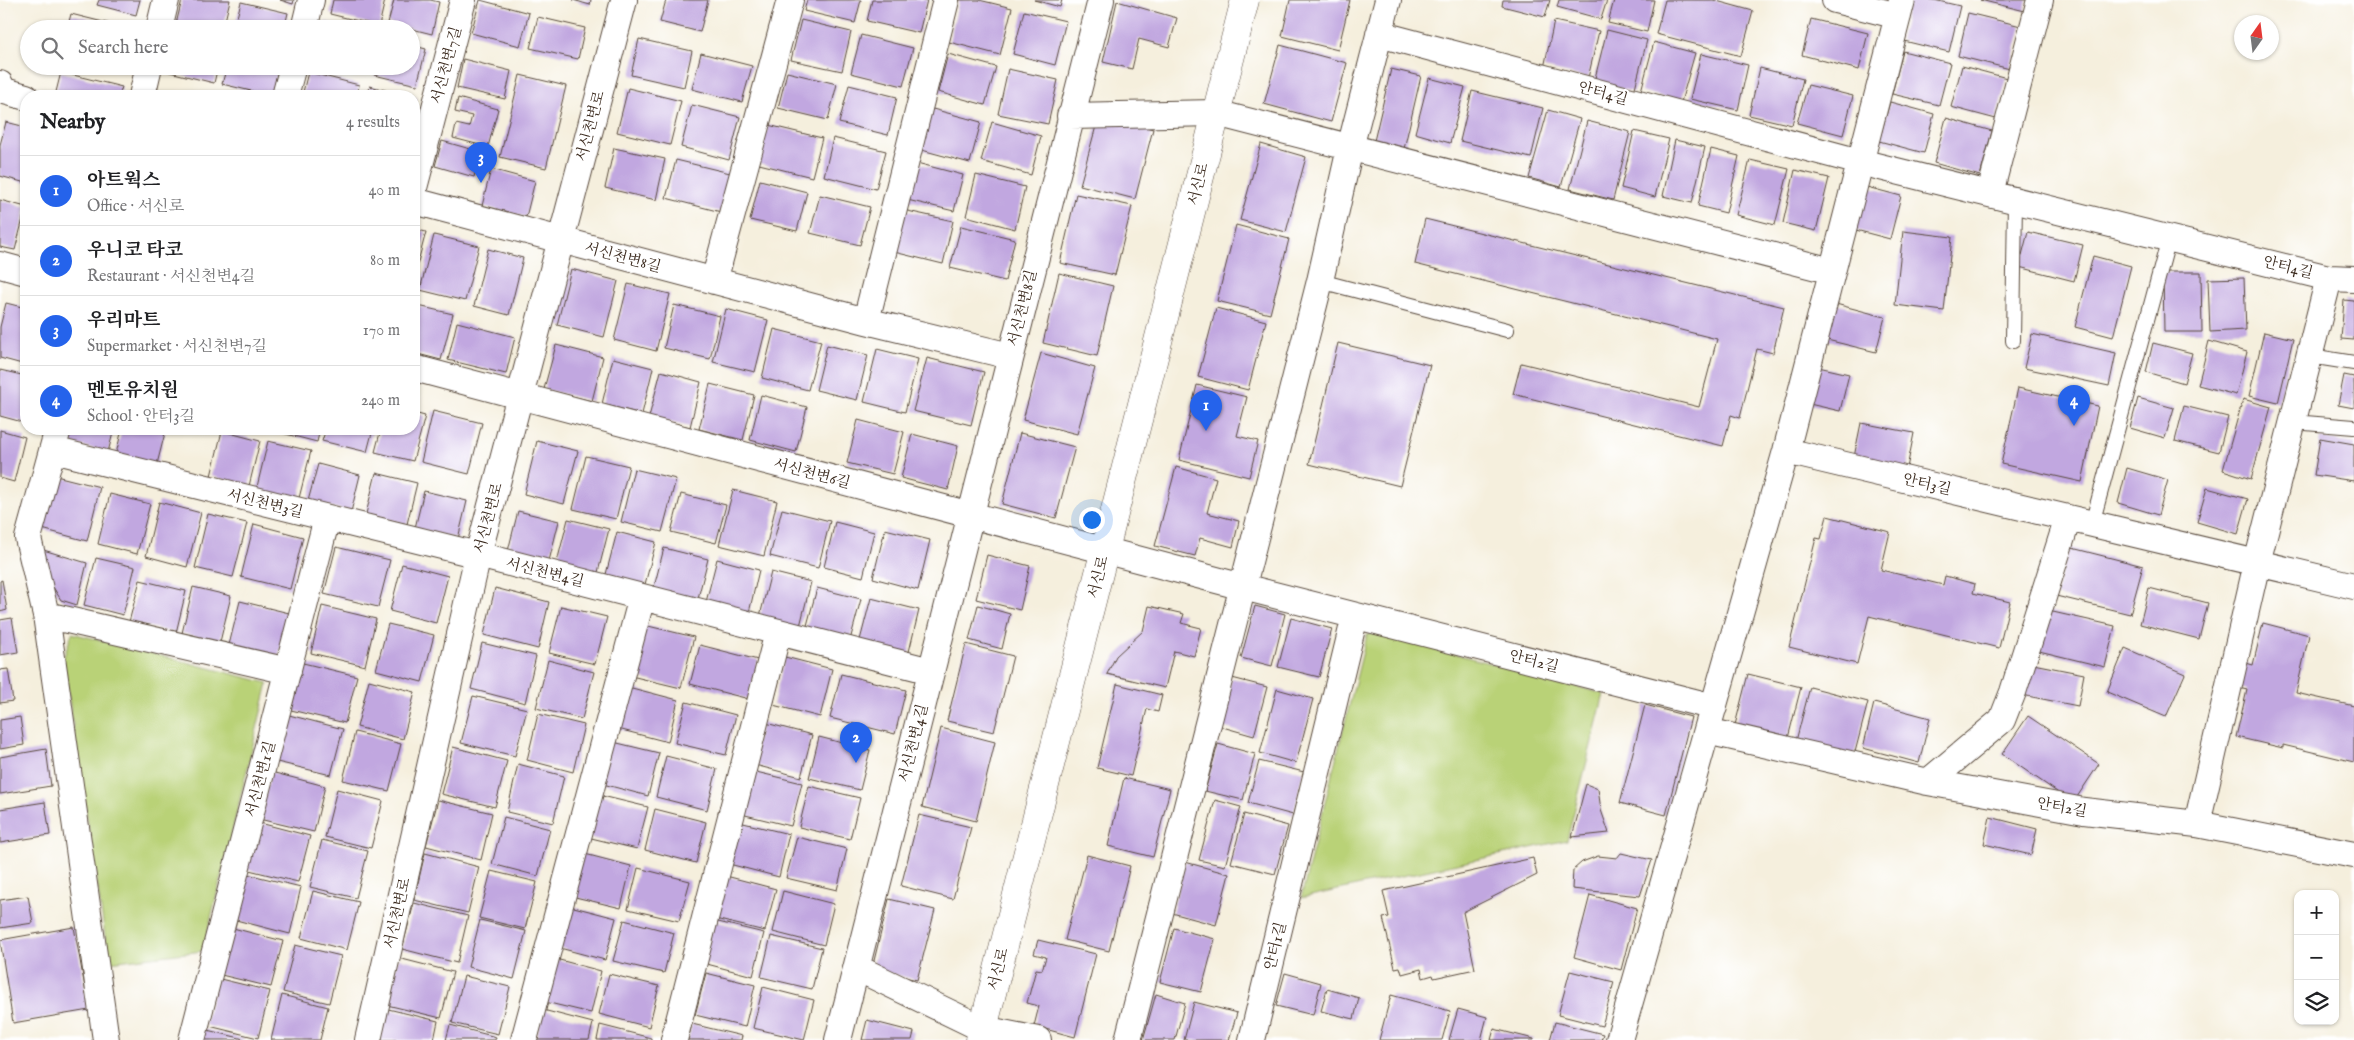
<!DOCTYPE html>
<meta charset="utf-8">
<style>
body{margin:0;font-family:"IM FELL English","Noto Serif KR",serif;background:#f6f6f6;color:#202124}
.controls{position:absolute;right:15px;bottom:15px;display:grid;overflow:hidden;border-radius:10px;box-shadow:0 1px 4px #0004}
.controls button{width:45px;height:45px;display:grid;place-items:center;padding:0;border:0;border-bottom:1px solid #e0e0e0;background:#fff;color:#202124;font:25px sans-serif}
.compass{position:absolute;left:2234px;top:15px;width:45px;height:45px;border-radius:50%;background:#fff;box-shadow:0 1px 4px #0004;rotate:14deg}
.you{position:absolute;left:1091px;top:519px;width:18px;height:18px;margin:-12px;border:4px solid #fff;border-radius:50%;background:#1a73e8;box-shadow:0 0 0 8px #1a73e833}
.badge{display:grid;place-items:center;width:32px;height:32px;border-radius:50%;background:#2563eb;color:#fff;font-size:16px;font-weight:700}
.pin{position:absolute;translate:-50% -41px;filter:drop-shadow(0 1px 2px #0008)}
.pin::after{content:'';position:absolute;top:26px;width:18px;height:15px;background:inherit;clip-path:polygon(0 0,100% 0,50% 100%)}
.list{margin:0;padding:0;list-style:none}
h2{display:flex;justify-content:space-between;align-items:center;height:65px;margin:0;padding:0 20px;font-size:21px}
h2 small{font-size:16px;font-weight:400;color:#757577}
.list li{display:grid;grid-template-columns:32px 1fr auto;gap:15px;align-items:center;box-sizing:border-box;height:70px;padding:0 20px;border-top:1px solid #e0e0e0}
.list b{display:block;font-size:19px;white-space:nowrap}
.list p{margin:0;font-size:16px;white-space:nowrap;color:#757577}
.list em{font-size:16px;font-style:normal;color:#757577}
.icon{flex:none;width:28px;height:28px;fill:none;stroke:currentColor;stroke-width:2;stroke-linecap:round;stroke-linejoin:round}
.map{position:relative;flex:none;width:2354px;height:1040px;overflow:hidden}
.search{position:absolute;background:#fff;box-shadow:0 1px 4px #0004;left:20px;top:20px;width:400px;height:55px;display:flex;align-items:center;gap:12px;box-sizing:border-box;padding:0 18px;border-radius:28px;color:#757577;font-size:19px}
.panel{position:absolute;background:#fff;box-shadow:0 1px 4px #0004;left:20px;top:90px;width:400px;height:345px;border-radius:20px}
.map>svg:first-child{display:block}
.green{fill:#b9d277;stroke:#7a7e4a}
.building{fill:#c1a7e0}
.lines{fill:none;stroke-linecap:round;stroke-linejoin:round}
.lane-casing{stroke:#57483b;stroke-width:16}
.street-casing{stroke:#57483b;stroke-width:28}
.secondary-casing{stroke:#57483b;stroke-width:29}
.lane{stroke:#fff;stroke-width:14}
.street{stroke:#fff;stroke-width:26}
.secondary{stroke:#fff;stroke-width:28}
.labels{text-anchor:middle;stroke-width:4;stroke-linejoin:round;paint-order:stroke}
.street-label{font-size:15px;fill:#3b2a1e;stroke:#fff}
</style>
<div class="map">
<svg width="2354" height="1040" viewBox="0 0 2354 1040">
<rect width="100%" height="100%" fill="#fff"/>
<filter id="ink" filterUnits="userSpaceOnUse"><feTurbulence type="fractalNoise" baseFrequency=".02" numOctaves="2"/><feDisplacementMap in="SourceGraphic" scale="10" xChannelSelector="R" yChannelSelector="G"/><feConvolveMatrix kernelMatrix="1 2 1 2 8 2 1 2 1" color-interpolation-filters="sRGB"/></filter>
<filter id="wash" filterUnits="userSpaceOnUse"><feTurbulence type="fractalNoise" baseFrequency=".0096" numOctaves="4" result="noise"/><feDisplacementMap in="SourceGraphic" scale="20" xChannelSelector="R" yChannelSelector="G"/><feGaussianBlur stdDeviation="1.12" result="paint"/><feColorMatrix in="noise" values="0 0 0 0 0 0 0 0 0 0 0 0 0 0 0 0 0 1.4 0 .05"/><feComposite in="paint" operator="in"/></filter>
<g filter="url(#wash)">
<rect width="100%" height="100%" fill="#f5efdd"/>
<path class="green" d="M1374,632L1604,694L1567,840L1301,898L1367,635Z
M72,633L268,683L203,951L109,962L63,659Z"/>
<g id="blocks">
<path class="building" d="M99,0H140L136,15L97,5Z
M182,0H230L223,29L175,28Z
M280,0H294L293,4Z
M333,0H385L379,26L330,14Z
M394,0H430L439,2L432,34L388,23Z
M480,0L529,13L520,46L471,33Z
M573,0H591L590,5Z
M666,0H708L700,32L660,22Z
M807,0H861L855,23L804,11Z
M872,0H927L919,33L867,21Z
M959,0H979L1012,8L1000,55L949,42Z
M1034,0H1062L1060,7Z
M1290,0H1350L1338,50L1282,36Z
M1503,0H1550L1545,17L1502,6Z
M1559,0H1607L1601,19L1557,7Z
M1614,0H1654L1647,32L1608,23Z
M1665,0H1713L1753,11L1741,56L1656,34Z
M1910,0H1934L1960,6L1949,52L1900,40Z
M1980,0H2027L2025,11Z
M1117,1L1177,18L1169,47L1139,39L1132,69L1103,62Z
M241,2L288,13L284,29H234Z
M1024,11L1066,21L1055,65L1013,54Z
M1968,13L2021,26L2010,69L1958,56Z
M71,14L127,28V29H67Z
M538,17L585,28L578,59L530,48Z
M1811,19L1868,33L1859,70L1802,55Z
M801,20L851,32L842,71L791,60Z
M1554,21L1599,31L1588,78L1544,68Z
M326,22L349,28V29H324Z
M1607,30L1647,40L1634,92L1594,82Z
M861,35L913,48L903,86L851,73Z
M639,39L692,51L684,87L631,75Z
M1654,42L1695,53L1681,102L1641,91Z
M411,45L426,49L417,85L374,75L376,66H411Z
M1280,45L1347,63L1331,122L1264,104Z
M1903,51L1950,63L1939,105L1892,94Z
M701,53L752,66L742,102L692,89Z
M948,54L996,67L985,105L938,92Z
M1701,54L1748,65L1738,110L1690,99Z
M463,59L511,71L505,99L457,88Z
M162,66H218L214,83L162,70Z
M227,66H279L272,96L222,84Z
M344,66H365L364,72Z
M1962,66L2007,78L1996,119L1951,107Z
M1760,68L1803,79L1792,125L1749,115Z
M1008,69L1058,80L1048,124L998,114Z
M1391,69L1421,76L1404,149L1374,141Z
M61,72L122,87L119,96H55Z
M308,72L359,85L357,96H302Z
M787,72L837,84L828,120L778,108Z
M520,75L566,86L546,168L500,157Z
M1429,78L1465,87L1450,143L1415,133Z
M849,85L897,97L888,135L839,123Z
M1808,85L1853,96L1843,135L1797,123Z
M370,86L407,96H367Z
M628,88L681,101L670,145L617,132Z
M1472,91L1543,108L1531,158L1460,141Z
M158,92L172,96H157Z
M414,97L417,98L414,110Z
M458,98L498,109L488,147L453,138L456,124L469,127L472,116L455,112Z
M1890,102L1934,114L1924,153L1879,141Z
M692,105L740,117L729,160L681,147Z
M929,108L981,122L970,163L918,149Z
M1548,110L1580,119L1561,187L1529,178Z
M1099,115L1153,129L1135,199L1080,185Z
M1946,118L1992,131L1980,176L1934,163Z
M1587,121L1630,132L1613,200L1570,189Z
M6,122L26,127V183L0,176V145Z
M992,122L1041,136L1031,175L981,161Z
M768,125L822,138L812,177L759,164Z
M1634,131L1669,139L1655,197L1621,188Z
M833,138L886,151L876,189L824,176Z
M1675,140L1705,147L1692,203L1663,196Z
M442,141L481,152L474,177L435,166Z
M1261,144L1306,157L1286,232L1240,220Z
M614,148L665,159L656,200L605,188Z
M1711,149L1739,156L1726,213L1698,206Z
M676,160L730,173L721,212L666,198Z
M1750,160L1789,169L1775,225L1736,215Z
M913,162L963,175L954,211L903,199Z
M491,169L535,181L526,217L482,206Z
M1795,170L1829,178L1816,231L1783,223Z
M976,175L1025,187L1015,229L966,216Z
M760,180L807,192L797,231L750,220Z
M1863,186L1901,196L1890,239L1852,229Z
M1076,194L1132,206L1115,275L1060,263Z
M820,195L870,207L860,245L810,233Z
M0,200L26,207L15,250L0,247Z
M903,210L953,221L943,264L894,252Z
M1425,219L1784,307L1773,353L1757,349L1740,418L1731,415L1723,446L1513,394L1521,363L1699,407L1717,339L1415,264Z
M1236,225L1289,239L1270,314L1217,301Z
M961,226L1015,239L1005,281L950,268Z
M414,229L426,232L414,277Z
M1903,231L1952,237L1944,311L1895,305Z
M2028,232L2083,245L2074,281L2019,267Z
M434,235L479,246L465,301L420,290Z
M488,249L523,258L509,315L474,306Z
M2093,256L2131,266L2113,337L2075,327Z
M571,269L618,281L604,337L557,325Z
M2163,272H2201L2202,332H2164Z
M1059,273L1113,286L1097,356L1043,343Z
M2244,278L2246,330L2210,332L2208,279Z
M628,284L670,294L656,351L614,340Z
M2344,300L2354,301V340L2341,339Z
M6,303L26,308V365L0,358V327Z
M1832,303L1885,317L1876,352L1823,339Z
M414,305L453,314L441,360L414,353Z
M674,305L720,316L710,359L664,348Z
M1216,308L1266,321L1248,390L1198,377Z
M726,309L768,320L755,372L713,362Z
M457,322L515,337L506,374L448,360Z
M774,329L821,341L808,390L762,378Z
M2264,332L2293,339L2278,403L2249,396Z
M2032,334L2116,353L2109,386L2024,368Z
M2209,341L2247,352L2236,395L2198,385Z
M1338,343L1430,365L1400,486L1309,464Z
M2153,343L2192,353L2184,383L2146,372Z
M556,345L603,357L592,401L544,389Z
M827,345L868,355L857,400L816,390Z
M877,349L918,359L905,412L864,402Z
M1041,353L1095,368L1077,434L1023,420Z
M613,358L653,368L642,414L602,404Z
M927,358L984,372L971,425L913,411Z
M1814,366L1849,374L1840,411L1805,403Z
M0,370L26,376V423L0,416Z
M661,371L701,382L690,427L649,417Z
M2344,375L2354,377V408L2338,405Z
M710,384L754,395L743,440L699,429Z
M1197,385L1247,397L1237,436L1258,441L1249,477L1179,460Z
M2018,388L2098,406L2082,482L2001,464Z
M761,395L807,407L796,452L750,440Z
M2138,398L2174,408L2165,438L2130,428Z
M2243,399L2271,407L2251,479L2223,470Z
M2184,406L2228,417L2219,452L2175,441Z
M433,411L482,423L469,474L421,462Z
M414,413L425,416L413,461L375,452L381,429H414Z
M858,420L904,432L893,474L847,463Z
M1861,423L1914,433L1906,473L1853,462Z
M68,429H114L108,452L65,442Z
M122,429H166L156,468L115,458Z
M279,429H320L317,442L278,432Z
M326,429H373L367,452L322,441Z
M0,430L25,437L14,482L0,478Z
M222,431L260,441L249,486L211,476Z
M1020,433L1075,447L1056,518L1002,504Z
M912,434L958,446L948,490L901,478Z
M2320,438L2354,444V481L2314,475Z
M268,441L311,451L298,502L256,491Z
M537,441L578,451L564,504L524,494Z
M586,456L629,466L616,519L573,509Z
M318,464L360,475L351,512L308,501Z
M1176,467L1216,478L1207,513L1239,521L1233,547L1200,538L1195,556L1155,546Z
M2127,468L2168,480L2158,515L2118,503Z
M634,469L676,479L662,532L621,522Z
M376,473L417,483L407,524L366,514Z
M56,476L100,487L87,541L42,529Z
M2207,488L2248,499L2238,534L2197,522Z
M733,490L777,501L764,556L719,545Z
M424,491L467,501L458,539L415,528Z
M110,494L150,504L137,554L98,544Z
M681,494L726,505L716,543L671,532Z
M159,502L201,513L187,567L146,556Z
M782,509L830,521L818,568L770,556Z
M518,511L559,521L549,561L508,551Z
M208,514L247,523L233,577L195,568Z
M1827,516L1890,532L1881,570L1943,585L1945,576L1975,584L1973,593L2010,602L1999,648L1869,616L1857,664L1789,647L1816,538L1821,539Z
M568,519L609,529L597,576L556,566Z
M835,522L874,532L863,577L824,567Z
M254,524L303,537L290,589L241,577Z
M885,529L930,540L918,590L873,578Z
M617,532L656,542L644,588L605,578Z
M336,547L390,560L378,607L324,594Z
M2068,547L2143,566L2130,614L2056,596Z
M664,548L708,559L696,606L652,595Z
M40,549L87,563L77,605L61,600L53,587Z
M987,555L1030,566L1020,610L976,599Z
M96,558L135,567L123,615L84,605Z
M717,559L759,570L748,617L705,606Z
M402,564L448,576L436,623L390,611Z
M771,572L811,582L799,630L759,620Z
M2,580L7,610L0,612V581Z
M140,580L186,591L176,633L129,622Z
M193,587L231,596L220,642L182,633Z
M495,588L549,602L538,649L484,635Z
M817,588L861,599L849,644L805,633Z
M2149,588L2208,603L2199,639L2140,624Z
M871,598L919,610L908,656L859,644Z
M240,601L289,613L278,658L229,645Z
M978,605L1010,614L1002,649L969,640Z
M322,606L376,619L365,666L311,653Z
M561,606L607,617L595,664L549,653Z
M1149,606L1184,614L1181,623L1201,628L1194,656L1174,651L1165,688L1107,674L1116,656L1143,631Z
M1255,606L1285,614L1272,666L1241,658Z
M2044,610L2115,626L2105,667L2035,650Z
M12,618L18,652L0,655V620Z
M1291,618L1332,629L1319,677L1278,667Z
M2263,623L2309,635L2296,693L2354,706V762L2283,745V748L2236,737L2247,690L2239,688L2246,663L2253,665Z
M388,624L434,635L422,682L376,670Z
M644,625L694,637L681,688L631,676Z
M482,643L536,656L525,703L471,689Z
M966,644L1013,656L994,732L947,721Z
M700,645L758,660L749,699L690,684Z
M2125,648L2185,674L2166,717L2107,692Z
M785,657L832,669L820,717L773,705Z
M548,660L594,672L582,719L536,708Z
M303,663L357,676L345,723L291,710Z
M2028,663L2084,674L2078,706L2022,695Z
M8,669L13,701L0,703V670Z
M841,674L906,690L895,734L830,718Z
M1748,674L1801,687L1787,742L1734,729Z
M1232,678L1267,687L1254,736L1219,726Z
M369,680L415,692L403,739L357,727Z
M1117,684L1162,695L1158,712L1147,709L1131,776L1097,768Z
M628,687L678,700L668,742L618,729Z
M1810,687L1868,702L1854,756L1796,741Z
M1277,689L1313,699L1296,763L1260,753Z
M473,696L527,709L515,756L461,743Z
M686,702L736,715L726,755L675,743Z
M1874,703L1930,718L1919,763L1863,748Z
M1645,705L1691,717L1666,815L1620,803Z
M538,714L584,725L573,772L527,760Z
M289,715L343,729L331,775L277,762Z
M2028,716L2099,764L2073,803L2002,754Z
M20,717L24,745L0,749V720Z
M762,722L812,735L801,777L751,764Z
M941,728L995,742L976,821L922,807Z
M355,732L401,744L389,791L343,780Z
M819,737L870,750L860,790L809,778Z
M609,741L659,753L648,796L599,783Z
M1218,744L1255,754L1243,800L1205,791Z
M453,747L507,761L495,807L441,794Z
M46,749L51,786L0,794V757Z
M666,756L717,769L707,810L656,797Z
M1259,761L1304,772L1293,815L1248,803Z
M518,764L564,776L553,823L507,812Z
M752,771L802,783L791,826L741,814Z
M271,772L325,786L314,832L259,819Z
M1124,778L1170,789L1153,857L1108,846Z
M1586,784L1598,789L1601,810L1609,833L1572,837Z
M809,786L860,798L850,839L799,827Z
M337,789L383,801L371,848L325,837Z
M598,795L648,807L637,849L587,837Z
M438,800L492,813L481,860L426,846Z
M1215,800L1241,807L1225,866L1199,860Z
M45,802L50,835L0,843V809Z
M655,809L706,822L696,863L645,850Z
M1244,814L1288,826L1275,874L1231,863Z
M919,815L971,827L953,899L901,886Z
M504,817L550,829L538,876L492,864Z
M1990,817L2037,829L2031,855L1984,844Z
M256,822L310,836L298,882L245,869Z
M739,822L789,834L779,877L729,864Z
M797,837L847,849L837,890L786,878Z
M322,840L368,851L356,898L310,887Z
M425,853L479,867L468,913L414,900Z
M581,853L631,866L621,908L571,896Z
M1621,853L1652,860L1640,896L1572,889L1573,870L1582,862L1598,856L1617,858Z
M1087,855L1130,866L1109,951L1065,940Z
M1533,858L1537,875L1463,912L1475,969L1434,978L1433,975L1423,978L1421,969L1402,974L1400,967L1395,968L1383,918L1389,917L1383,891Z
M1185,862L1229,874L1216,925L1172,913Z
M638,868L690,881L679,921L628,909Z
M491,871L537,882L525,929L479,918Z
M247,874L301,887L290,934L236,920Z
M726,876L776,889L765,931L715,919Z
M313,891L359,902L347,950L301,938Z
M783,891L834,904L824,945L773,932Z
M1590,895L1637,908L1621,970L1574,957Z
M28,896L33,923L0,928V900Z
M889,899L935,910L917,980L872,969Z
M414,903L468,916L457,963L402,949Z
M566,905L616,918L605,960L556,947Z
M480,920L526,931L514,979L468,967Z
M624,920L674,933L664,973L613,961Z
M714,921L764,933L753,976L703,963Z
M74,927L89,1010L13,1023L0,940Z
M229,927L283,941L271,987L217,974Z
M1174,928L1215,939L1201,992L1160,982Z
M771,936L822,948L812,989L761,977Z
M1038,940L1096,954L1075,1037L1034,1026L1039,1006L1027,1003L1036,969L1042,970L1046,957L1034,954Z
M295,945L341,956L329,1003L283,992Z
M398,958L453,972L441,1018L387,1005Z
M552,958L601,971L591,1013L541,1001Z
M1570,971L1614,982L1602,1026L1558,1015Z
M706,973L755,985L745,1027L695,1015Z
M1285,973L1321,983L1313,1015L1276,1006Z
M609,974L659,986L649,1027L599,1014Z
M464,976L510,987L498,1034L452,1023Z
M216,978L270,991L258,1038L205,1025Z
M763,987L814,1000L804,1040L753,1028Z
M1327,989L1359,998L1354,1019L1321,1011Z
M1156,994L1185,1003L1175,1040H1143Z
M282,995L328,1007L320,1040H271Z
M1391,995L1450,1011L1442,1040H1379Z
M1194,1002L1237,1013L1229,1040H1184Z
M384,1008L438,1021L434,1040H376Z
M1458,1009L1487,1017L1481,1040H1449Z
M543,1010L593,1023L589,1040H536Z
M867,1020L914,1032L912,1040H862Z
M1555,1022L1603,1034L1601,1040H1550Z
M692,1024L742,1036L741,1040H688Z
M450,1025L496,1037L495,1040H446Z
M600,1025L651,1038V1040H597Z
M203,1029L244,1039V1040H200Z
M1494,1029L1534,1039V1040H1491Z"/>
</g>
</g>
<g filter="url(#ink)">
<use href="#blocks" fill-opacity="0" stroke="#57483b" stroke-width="1"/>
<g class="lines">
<g class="lane-casing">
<path id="lane" d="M1320,281L1507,330
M2013,341L2015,200
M2310,356L2354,363
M2293,422L2354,427
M2092,524L2169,238"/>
</g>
<g class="street-casing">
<path id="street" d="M1835,0L1898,16
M159,29L166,0
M304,29L311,0
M1379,34L1860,162L2329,278L2354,279
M0,84L1,90L26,97
M142,96L149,66
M285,96L293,66
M1070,116L1216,113L1832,271
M414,188L463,0
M1990,193L2040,0
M414,201L866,321L1010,356
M0,265L26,272
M714,281L790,0
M866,321L946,0
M414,368L1243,587L1714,707
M58,429L28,538L46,615L106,1040
M53,450L478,555L931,671
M1786,451L2354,586
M46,615L288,671
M1707,731L1928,782L2084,811L2197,824L2354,855
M1928,782L2002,720L2013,692L2068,518
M2197,824L2257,563L2329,278
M857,968L983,1029L1038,1040
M192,1040L327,518
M368,1040L478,555L624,0
M524,1040L642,597
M674,1040L778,632
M838,1040L1101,0
M1128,1040L1320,281L1350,148L1388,0
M1252,1040L1355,616
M1619,1040L1786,451L1902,0"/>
</g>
<g class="secondary-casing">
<path id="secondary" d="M980,1040L1245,0"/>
</g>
<use href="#lane" class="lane"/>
<use href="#street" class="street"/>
<use href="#secondary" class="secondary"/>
</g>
</g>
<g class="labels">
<g class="street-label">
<text transform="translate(446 65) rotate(-75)" y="5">서신천변7길</text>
<text transform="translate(1603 93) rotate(15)" y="5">안터4길</text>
<text transform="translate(590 126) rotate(-75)" y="5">서신천변로</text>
<text transform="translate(1198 184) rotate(-76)" y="5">서신로</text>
<text transform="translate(623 257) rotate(15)" y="5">서신천변8길</text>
<text transform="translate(2288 267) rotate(14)" y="5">안터4길</text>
<text transform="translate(1022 308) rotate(-76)" y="5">서신천변8길</text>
<text transform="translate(812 473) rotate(15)" y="5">서신천변6길</text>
<text transform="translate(1927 484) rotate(13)" y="5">안터3길</text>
<text transform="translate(265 503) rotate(14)" y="5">서신천변3길</text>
<text transform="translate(488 518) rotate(-75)" y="5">서신천변로</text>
<text transform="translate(545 572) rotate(14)" y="5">서신천변4길</text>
<text transform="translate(1098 577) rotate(-76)" y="5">서신로</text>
<text transform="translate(1534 661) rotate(14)" y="5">안터2길</text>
<text transform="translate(913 743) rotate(-76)" y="5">서신천변4길</text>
<text transform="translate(260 779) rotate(-75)" y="5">서신천변1길</text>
<text transform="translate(2062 807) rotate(10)" y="5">안터2길</text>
<text transform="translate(397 913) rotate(-77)" y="5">서신천변로</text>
<text transform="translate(1275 946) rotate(-76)" y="5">안터1길</text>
<text transform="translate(998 969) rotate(-76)" y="5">서신로</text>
</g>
</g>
</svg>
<div class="controls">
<button>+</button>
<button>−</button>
<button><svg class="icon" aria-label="layers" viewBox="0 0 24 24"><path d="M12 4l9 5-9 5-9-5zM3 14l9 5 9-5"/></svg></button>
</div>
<svg class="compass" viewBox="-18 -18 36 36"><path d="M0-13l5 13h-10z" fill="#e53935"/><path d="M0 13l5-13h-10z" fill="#757577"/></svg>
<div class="you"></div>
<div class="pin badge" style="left:1206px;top:431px">1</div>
<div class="pin badge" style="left:856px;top:763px">2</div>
<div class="pin badge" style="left:481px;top:183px">3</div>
<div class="pin badge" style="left:2074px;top:426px">4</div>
<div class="search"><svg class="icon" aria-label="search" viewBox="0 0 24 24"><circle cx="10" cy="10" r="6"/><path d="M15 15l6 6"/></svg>Search here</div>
<section class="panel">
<h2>Nearby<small>4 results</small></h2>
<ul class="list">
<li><span class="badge">1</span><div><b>아트웍스</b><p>Office · 서신로</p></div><em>40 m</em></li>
<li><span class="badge">2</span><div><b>우니코 타코</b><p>Restaurant · 서신천변4길</p></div><em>80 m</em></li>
<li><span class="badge">3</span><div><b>우리마트</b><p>Supermarket · 서신천변7길</p></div><em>170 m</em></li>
<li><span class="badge">4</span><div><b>멘토유치원</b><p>School · 안터3길</p></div><em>240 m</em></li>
</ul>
</section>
</div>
